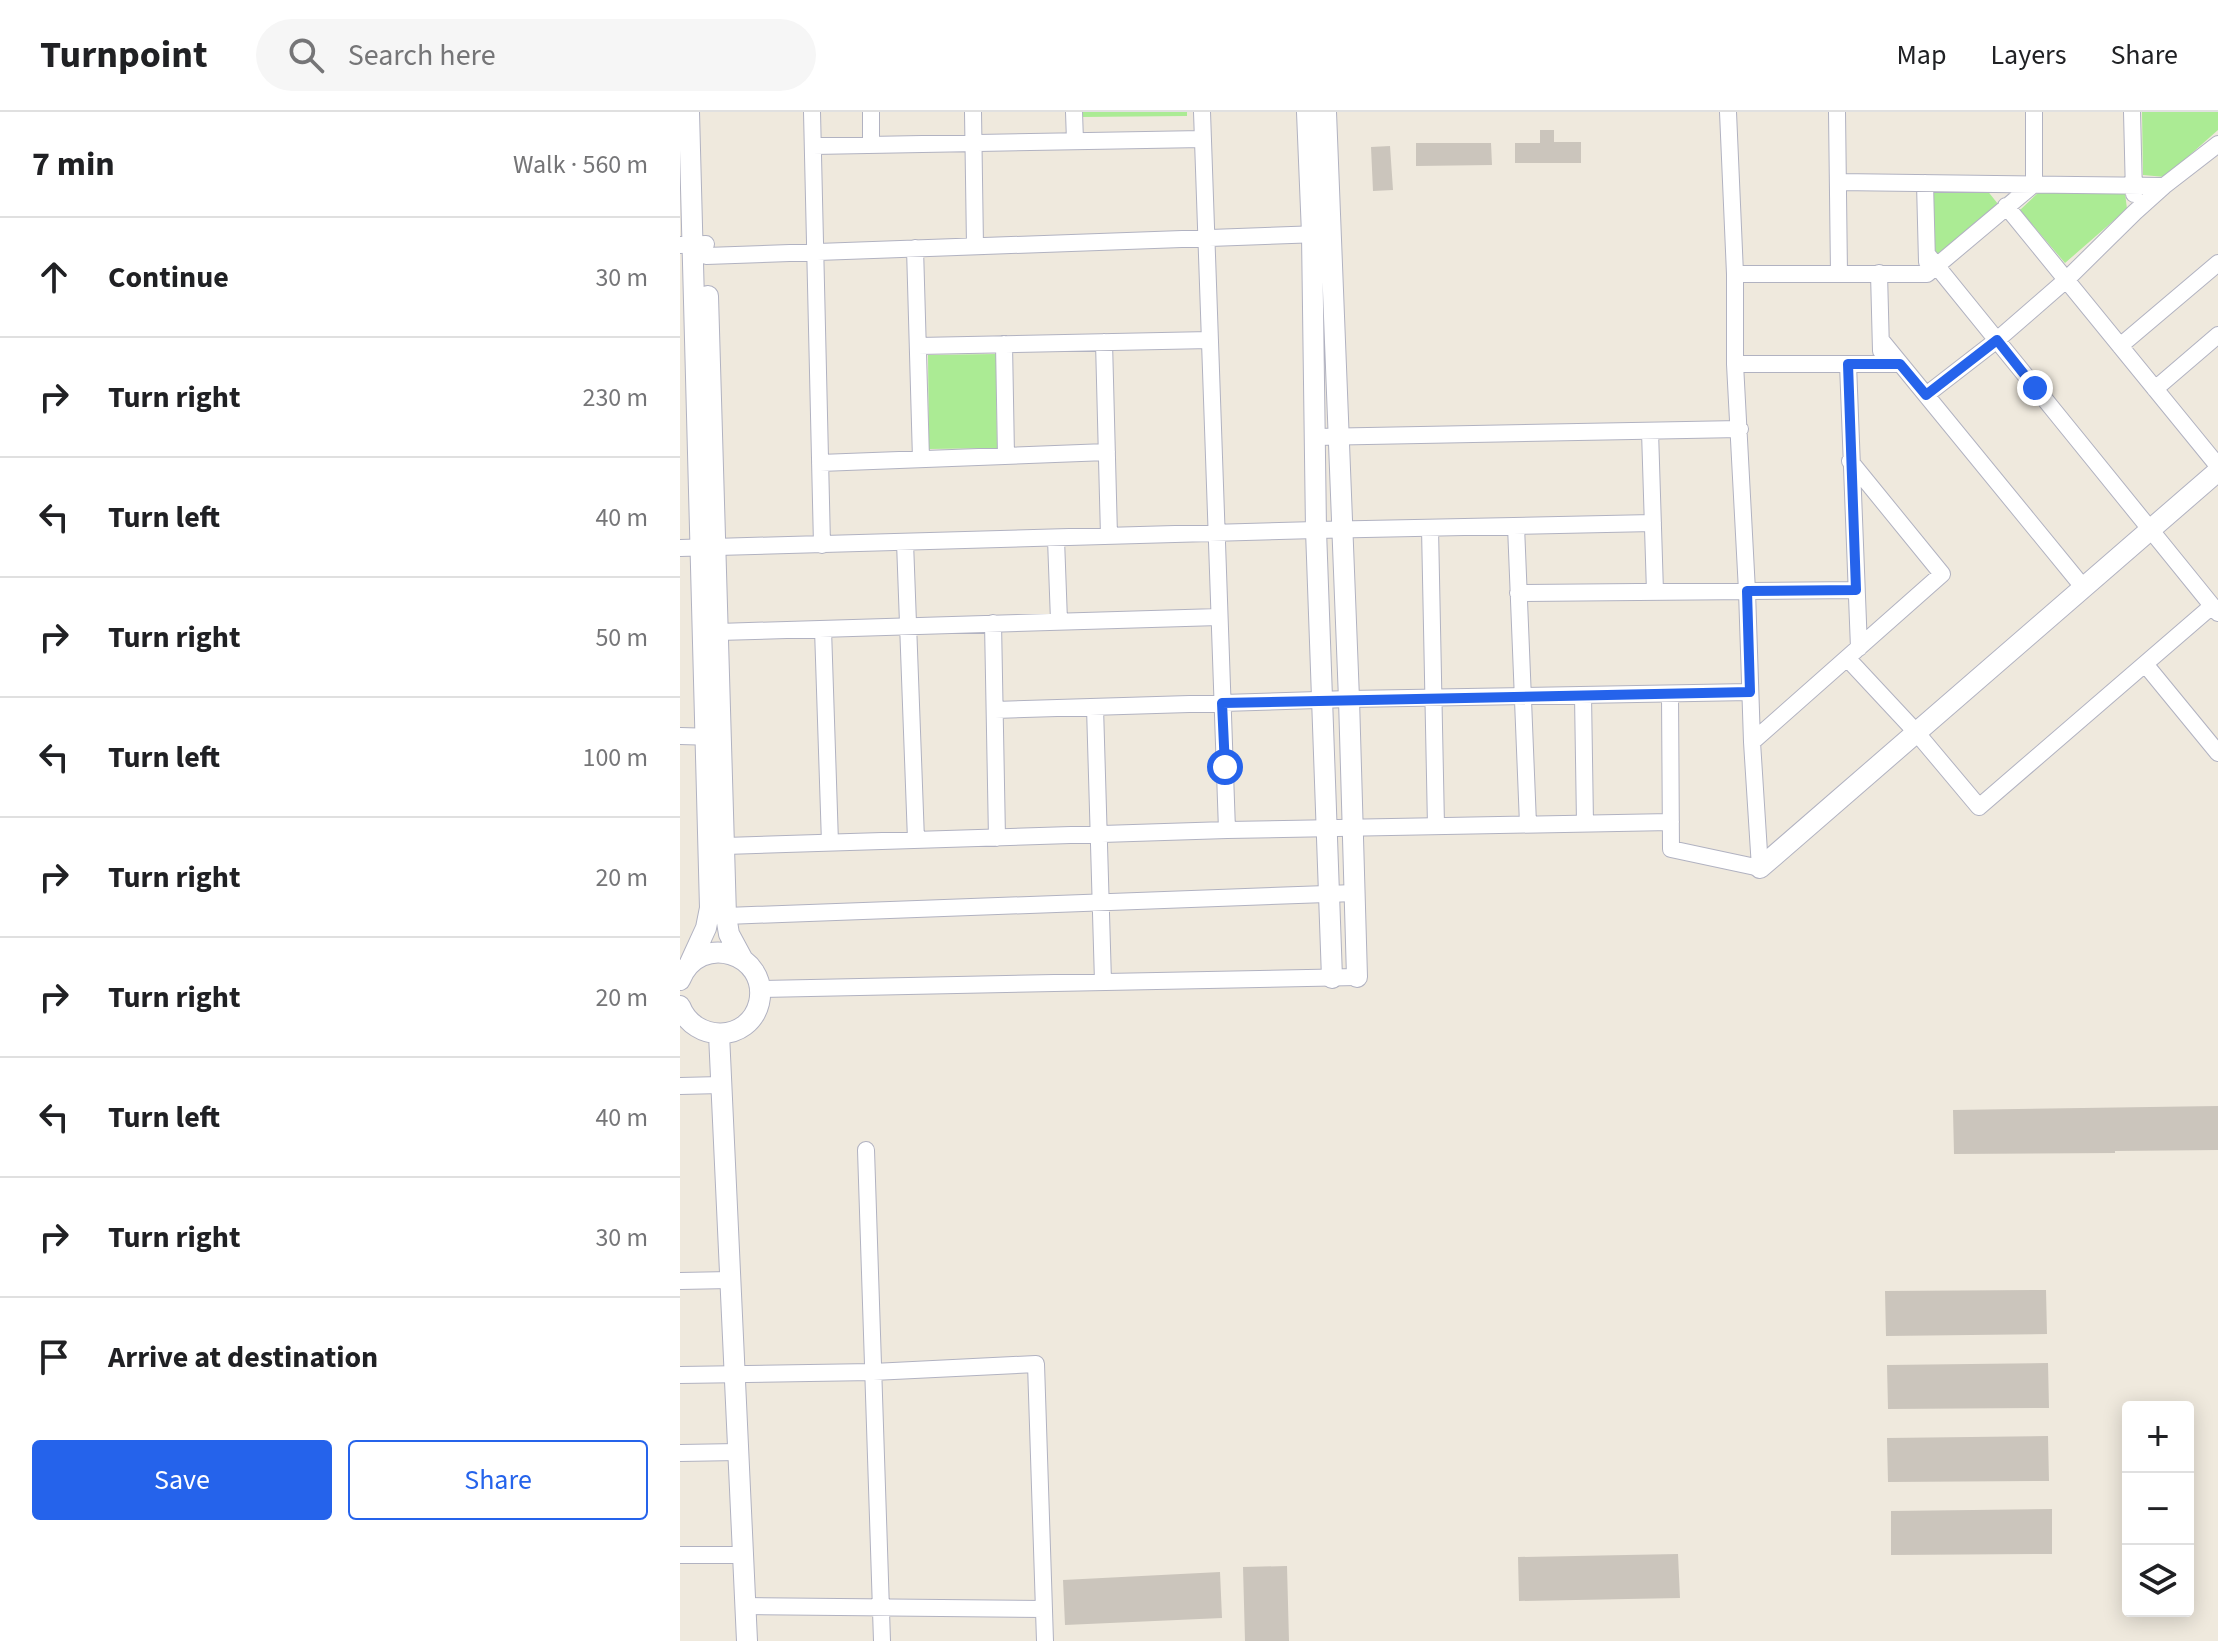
<!DOCTYPE html>
<meta charset="utf-8">
<style>
body{margin:0;font-family:"Source Sans 3",sans-serif;background:#f6f6f6;color:#202124}
.controls{position:absolute;right:24px;bottom:24px;display:grid;overflow:hidden;border-radius:8px;box-shadow:0 4px 20px #0003}
.controls button{width:72px;height:72px;display:grid;place-items:center;padding:0;border:0;border-bottom:2px solid #e0e0e0;background:#fff;color:#202124;font:40px sans-serif}
.stop{position:absolute;width:24px;height:24px;margin:-18px;border:6px solid #2563eb;border-radius:50%;background:#fff}
.stop.end{background:#2563eb;border-color:#fff;box-shadow:0 2px 8px #0008}
.list{margin:0;padding:0;list-style:none}
h2{display:flex;justify-content:space-between;align-items:center;height:104px;margin:0;padding:0 32px;font-size:34px}
h2 small{font-size:26px;font-weight:400;color:#757577}
.list li{display:grid;grid-template-columns:52px 1fr auto;gap:24px;align-items:center;box-sizing:border-box;height:120px;padding:0 32px;border-top:2px solid #e0e0e0}
.list b{display:block;font-size:30px;white-space:nowrap}
.list em{font-size:26px;font-style:normal;color:#757577}
.actions{display:flex;gap:16px;padding:24px 32px}
.actions a{flex:1;padding:18px 0;border:2px solid #2563eb;border-radius:8px;text-align:center;font-size:28px;color:#2563eb}
.actions .main{background:#2563eb;color:#fff}
.icon{flex:none;width:44px;height:44px;fill:none;stroke:currentColor;stroke-width:2;stroke-linecap:round;stroke-linejoin:round}
.map{position:relative;flex:none;width:1538px;height:1529px;overflow:hidden}
header{display:flex;align-items:center;gap:48px;box-sizing:border-box;height:112px;padding:0 40px;background:#fff;border-bottom:2px solid #e0e0e0}
header strong{font-size:38px}
nav{display:flex;gap:44px;margin-inline-start:auto;font-size:28px}
.search{width:560px;height:72px;background:#f6f6f6;display:flex;align-items:center;gap:20px;box-sizing:border-box;padding:0 28px;border-radius:44px;color:#757577;font-size:30px}
main{display:flex}
aside{flex:1;background:#fff}
.map>svg:first-child{display:block}
.green{fill:#abeb94}
.building{fill:#cbc5bc}
.lines{fill:none;stroke-linecap:round;stroke-linejoin:round}
.minor-casing{stroke:#b1b2c1;stroke-width:18}
.tertiary-casing{stroke:#b1b2c1;stroke-width:22}
.minor{stroke:#fff;stroke-width:16}
.tertiary{stroke:#fff;stroke-width:20}
.route{stroke:#2563eb;stroke-width:10}
</style>
<header>
<strong>Turnpoint</strong>
<div class="search"><svg class="icon" aria-label="search" viewBox="0 0 24 24"><circle cx="10" cy="10" r="6"/><path d="M15 15l6 6"/></svg>Search here</div>
<nav><a>Map</a><a>Layers</a><a>Share</a></nav>
</header>
<main>
<aside>
<h2>7 min<small>Walk · 560 m</small></h2>
<ul class="list">
<li><svg class="icon" aria-label="ahead" viewBox="0 0 24 24"><path d="M12 20V5M6 11l6-6 6 6"/></svg><div><b>Continue</b></div><em>30 m</em></li>
<li><svg class="icon" aria-label="right" viewBox="0 0 24 24"><path d="M7 20v-9h11M14 6l5 5-5 5"/></svg><div><b>Turn right</b></div><em>230 m</em></li>
<li><svg class="icon" aria-label="left" viewBox="0 0 24 24"><path d="M17 20v-9H6M10 6l-5 5 5 5"/></svg><div><b>Turn left</b></div><em>40 m</em></li>
<li><svg class="icon" aria-label="right" viewBox="0 0 24 24"><path d="M7 20v-9h11M14 6l5 5-5 5"/></svg><div><b>Turn right</b></div><em>50 m</em></li>
<li><svg class="icon" aria-label="left" viewBox="0 0 24 24"><path d="M17 20v-9H6M10 6l-5 5 5 5"/></svg><div><b>Turn left</b></div><em>100 m</em></li>
<li><svg class="icon" aria-label="right" viewBox="0 0 24 24"><path d="M7 20v-9h11M14 6l5 5-5 5"/></svg><div><b>Turn right</b></div><em>20 m</em></li>
<li><svg class="icon" aria-label="right" viewBox="0 0 24 24"><path d="M7 20v-9h11M14 6l5 5-5 5"/></svg><div><b>Turn right</b></div><em>20 m</em></li>
<li><svg class="icon" aria-label="left" viewBox="0 0 24 24"><path d="M17 20v-9H6M10 6l-5 5 5 5"/></svg><div><b>Turn left</b></div><em>40 m</em></li>
<li><svg class="icon" aria-label="right" viewBox="0 0 24 24"><path d="M7 20v-9h11M14 6l5 5-5 5"/></svg><div><b>Turn right</b></div><em>30 m</em></li>
<li><svg class="icon" aria-label="arrive" viewBox="0 0 24 24"><path d="M6 21V4h12l-3 4 3 4H6"/></svg><div><b>Arrive at destination</b></div></li>
</ul>
<div class="actions"><a class="main">Save</a><a>Share</a></div>
</aside>
<div class="map">
<svg width="1538" height="1529" viewBox="0 0 1538 1529">
<rect width="100%" height="100%" fill="#efe9dd"/>
<path class="green" d="M402,0H507V4L402,5Z
M1462,0H1538V18L1485,65L1463,63Z
M1253,76L1306,77L1318,92L1259,144L1252,137Z
M1360,79L1445,81L1447,97L1385,151L1340,98Z
M316,242L317,336L249,337L248,243Z"/>
<path class="building" d="M860,18H874V30H901V51H835V31H860Z
M736,31H811L812,53L736,54Z
M710,34L713,78L693,79L691,35Z
M1538,994V1038L1435,1039V1041L1274,1042L1273,998Z
M1366,1178L1367,1222L1206,1224L1205,1179Z
M1368,1251L1369,1296L1208,1297L1207,1253Z
M1368,1324L1369,1369L1208,1370L1207,1326Z
M1372,1397V1442L1211,1443V1399Z
M998,1442L1000,1486L839,1489L838,1445Z
M607,1454L609,1529H565L563,1455Z
M540,1460L542,1506L385,1513L383,1468Z"/>
<g class="lines">
<g class="minor-casing">
<path id="minor" d="M132,0L142,433
M191,0V33
M293,0L295,134
M394,0L395,29
M522,0L547,718
M1157,0L1159,162
M1452,0L1454,82
M133,34L523,27
M1158,70L1484,74
M1245,71L1247,150
M1326,94L1538,354
M0,133L26,132
M235,136L241,347
M1247,142L1538,501
M26,144L640,122
M1199,161L1201,239
M1055,162H1247L1354,72V0
M1201,228L1403,475
M424,230L429,424
M324,232L326,344
M238,234L530,228
M1440,234L1538,151
M1055,252H1220
M1168,252L1179,536
M1475,277L1538,223
M1246,283L1317,228L1386,168L1455,100L1484,74L1538,32
M970,319L975,480
M635,325L1060,317
M140,351L427,340
M836,414L848,712
M750,416L756,714
M376,427L379,509
M225,430L236,728
M0,436L636,418L973,411
M838,481L1176,478
M313,511L317,726
M143,517L150,731
M38,520L539,505
M1167,546L1236,620L1299,695L1532,494
M1465,552L1538,641
M990,582L991,737L1080,756L1072,630L1067,479L1055,252V162L1048,0
M903,583L905,711
M415,595L423,870
M315,598L669,587L1070,580
M0,624L36,625
M1072,630L1262,462L1170,349
M45,734L547,718L991,710
M46,804L675,781
M79,877L677,865
M0,974L41,973
M186,1038L202,1529
M0,1169L50,1168
M0,1263L193,1260L356,1252L365,1529
M0,1341L58,1340
M0,1443H62
M64,1494L364,1497"/>
</g>
<g class="tertiary-casing">
<path id="tertiary" d="M627,0L632,122L636,418L652,866
M646,0L669,587L677,865
M28,184L46,804L49,822L63,848
M1080,756L1538,359
M9,853L26,816L30,796L9,0
M0,868C19,819 90,841 79,891C69,931 14,931 0,894
M39,922L67,1529"/>
</g>
<use href="#minor" class="minor"/>
<use href="#tertiary" class="tertiary"/>
</g>
<g class="lines">
<path class="route" d="M545,655L542,591L1070,580L1067,479L1176,478L1168,252H1220L1246,283L1317,228L1355,276"/>
</g>
</svg>
<div class="controls">
<button>+</button>
<button>−</button>
<button><svg class="icon" aria-label="layers" viewBox="0 0 24 24"><path d="M12 4l9 5-9 5-9-5zM3 14l9 5 9-5"/></svg></button>
</div>
<div class="stop" style="left:545px;top:655px"></div>
<div class="stop end" style="left:1355px;top:276px"></div>
</div>
</main>
